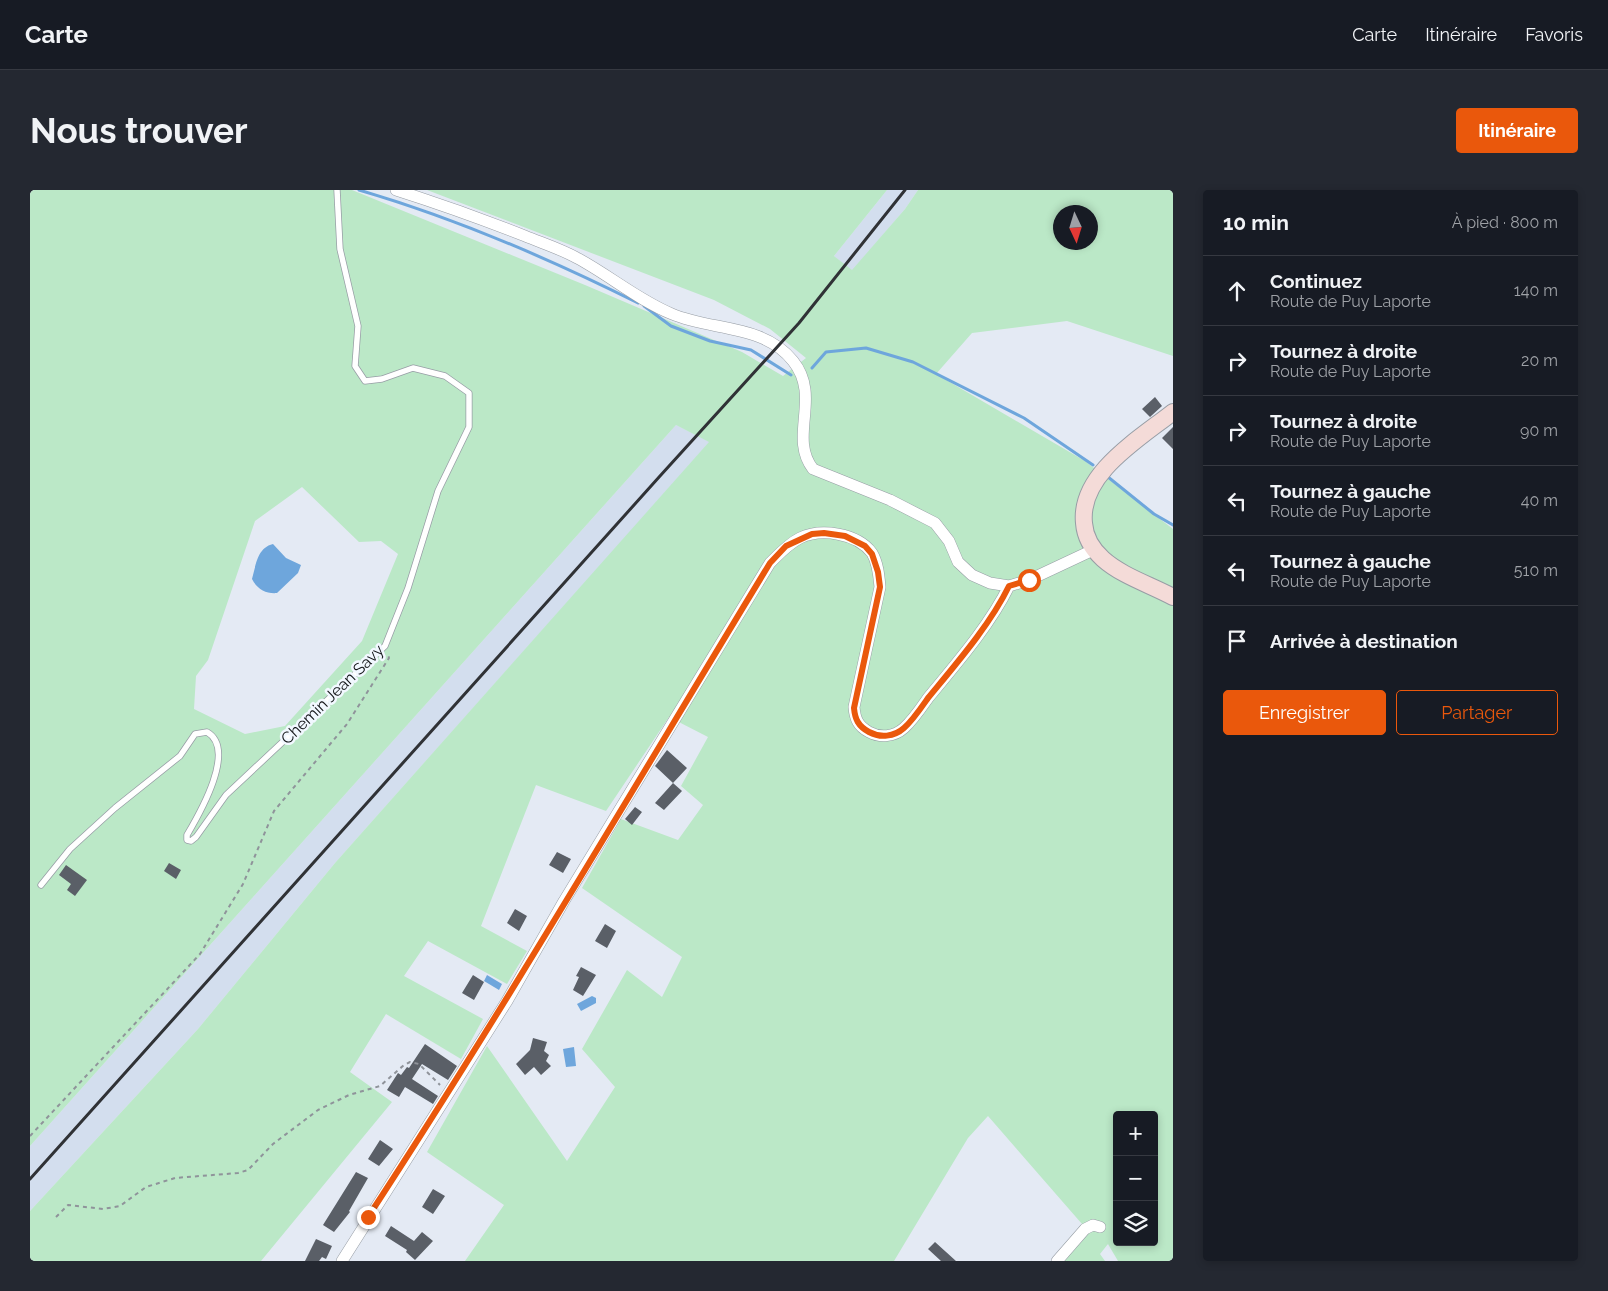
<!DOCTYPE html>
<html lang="fr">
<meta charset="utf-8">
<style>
body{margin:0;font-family:Raleway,sans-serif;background:#242831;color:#f1f3f6}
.controls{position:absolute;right:15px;bottom:15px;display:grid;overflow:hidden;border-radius:5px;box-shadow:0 2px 8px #0003}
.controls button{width:45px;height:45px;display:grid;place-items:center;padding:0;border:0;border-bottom:1px solid #363941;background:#171b24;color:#f1f3f6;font:25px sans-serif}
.compass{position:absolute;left:1023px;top:15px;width:45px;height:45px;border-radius:50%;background:#171b24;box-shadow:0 2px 8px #0003;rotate:176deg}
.stop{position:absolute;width:15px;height:15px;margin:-11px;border:4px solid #ea580c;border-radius:50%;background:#fff}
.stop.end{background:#ea580c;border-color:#fff;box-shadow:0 1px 5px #0008}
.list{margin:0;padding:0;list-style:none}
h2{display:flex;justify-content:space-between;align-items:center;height:65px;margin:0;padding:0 20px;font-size:21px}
h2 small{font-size:16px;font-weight:400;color:#9ea1a6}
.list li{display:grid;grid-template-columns:32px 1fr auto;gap:15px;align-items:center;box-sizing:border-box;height:70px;padding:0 20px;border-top:1px solid #363941}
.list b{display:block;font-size:19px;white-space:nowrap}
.list p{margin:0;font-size:16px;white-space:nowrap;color:#9ea1a6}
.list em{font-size:16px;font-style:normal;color:#9ea1a6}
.actions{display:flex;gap:10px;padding:15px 20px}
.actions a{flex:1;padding:11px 0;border:1px solid #ea580c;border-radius:5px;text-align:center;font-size:18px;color:#ea580c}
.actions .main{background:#ea580c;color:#fff}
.icon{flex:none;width:28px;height:28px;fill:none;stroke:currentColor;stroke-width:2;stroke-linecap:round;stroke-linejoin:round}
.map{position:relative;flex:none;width:1143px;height:1071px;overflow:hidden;border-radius:5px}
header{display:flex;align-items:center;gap:30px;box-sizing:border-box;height:70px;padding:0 25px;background:#171b24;border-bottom:1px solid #363941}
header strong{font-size:24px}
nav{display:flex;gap:28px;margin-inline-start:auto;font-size:18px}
.intro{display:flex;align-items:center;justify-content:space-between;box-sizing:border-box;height:120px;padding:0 30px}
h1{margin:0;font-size:35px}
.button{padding:12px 22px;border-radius:5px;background:#ea580c;color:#fff;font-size:18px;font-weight:700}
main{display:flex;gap:30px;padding:0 30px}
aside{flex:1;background:#171b24;border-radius:5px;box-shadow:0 2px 8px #0003}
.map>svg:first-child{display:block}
.built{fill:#d3deee}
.green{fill:#bbe8c7;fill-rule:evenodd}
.water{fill:#6ea6dc}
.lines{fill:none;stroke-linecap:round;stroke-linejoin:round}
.stream{stroke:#6ea6dc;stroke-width:3}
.building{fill:#5a5f67}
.service-casing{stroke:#979da5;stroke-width:7}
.minor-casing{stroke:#979da5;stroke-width:12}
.secondary-casing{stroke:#979da5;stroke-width:18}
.path{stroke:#8f939a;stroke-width:2;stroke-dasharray:4 4;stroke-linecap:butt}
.service{stroke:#fff;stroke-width:5.5}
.minor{stroke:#fff;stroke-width:11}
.secondary{stroke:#f4dbd8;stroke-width:16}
.rail{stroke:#303236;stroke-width:3}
.route{stroke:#ea580c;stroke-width:6}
.labels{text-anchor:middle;stroke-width:5;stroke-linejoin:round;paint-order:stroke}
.street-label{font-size:16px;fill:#111316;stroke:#f2f8ff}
</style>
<header>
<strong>Carte</strong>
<nav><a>Carte</a><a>Itinéraire</a><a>Favoris</a></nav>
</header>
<div class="intro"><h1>Nous trouver</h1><a class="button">Itinéraire</a></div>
<main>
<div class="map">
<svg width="1143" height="1071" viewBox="0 0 1143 1071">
<rect width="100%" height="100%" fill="#e4eaf4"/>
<path class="built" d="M857,0H888L875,19L822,81L804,66Z
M646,235L680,252L305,673L168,839L0,1021V956Z"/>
<path class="green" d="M0,0H322L555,95L712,162L753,186L776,168L740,139L684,110L397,0H857L804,66L822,80L875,19L888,0H1143V166L1037,131L942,143L906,184L1055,271L1143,339V1071H1088L1078,1054L1070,1064L1075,1071H1035L1030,1059L1052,1034L958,926L938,948L864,1071H435L474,1015L397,962L457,856L537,971L585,897L552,859L597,780L632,807L652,767L552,698L591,629L648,650L673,615L651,596L678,547L639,527L576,621L506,595L451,736L497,761L477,794L398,751L374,786L453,829L431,869L356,824L320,882L362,912L231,1071H0V1021L168,839L305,673L679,252L646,235L0,956ZM1030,22H1060V52H1030ZM272,297L329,352L351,351L368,364L332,451L255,536L215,544L164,519L166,486L178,470L225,331ZM1087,925H1124V1052H1087Z"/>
<path class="water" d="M243,354L256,368L271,375L268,383L247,403C236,404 227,399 222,389C226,375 227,358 243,354Z
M457,785L472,794L469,800L454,791Z
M562,806L566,808V813L551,821L547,814Z
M544,857L546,876L536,877L533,859Z"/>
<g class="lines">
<path class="stream" d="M329,0C425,28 518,68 608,113
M614,116L641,136L680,151L721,160L761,185
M782,178L796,162L836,158L883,172L994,228L1063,275
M1078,287L1124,324L1143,335"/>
</g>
<path class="building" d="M1125,207L1132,216L1120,227L1112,219Z
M1143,237V259L1132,248Z
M637,560L657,578L643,593L652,601L634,620L625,613L643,593L625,576Z
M605,617L612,622L602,635L595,629Z
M527,662L541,669L533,683L519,675Z
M139,673L151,680L146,689L134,681Z
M36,675L57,690L45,706L37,700L41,694L29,685Z
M485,719L497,726L489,741L477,733Z
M575,734L586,741L577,758L565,751Z
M551,777L566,785L553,806L543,800L549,787L546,786Z
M443,785L454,792L444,810L432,803Z
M503,848L517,852L514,861L519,865L516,871L521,876L511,885L504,877L495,885L486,874L500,860Z
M395,854L427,876L418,890L392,874L382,889L408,906L403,914L375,897L369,907L357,900L368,883L371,885L377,877L379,878Z
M350,950L363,959L349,976L338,969Z
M326,982L338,988L319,1021L320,1022L304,1042L293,1035Z
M403,999L415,1006L403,1024L392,1017Z
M361,1036L384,1051L392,1042L403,1051L385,1070L376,1062L377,1060L355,1046Z
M286,1049L302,1056L296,1069L292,1067L289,1071H275Z
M905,1052L926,1071H911L898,1059Z"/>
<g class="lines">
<g class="service-casing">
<path id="service" d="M11,695L40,659L85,618L150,566L165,544L177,542C207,559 170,623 157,645V650L161,651L166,647L196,605L355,456L378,398L408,301L439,237V203L415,186L383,178L352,189L335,191L325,176L328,136L310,59L307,0"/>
</g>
<g class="minor-casing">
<path id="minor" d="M366,0C410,14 452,29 495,46C512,53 531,59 547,68C579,85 608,110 642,124C682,141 734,134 763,171C792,207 758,247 783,279L860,310L905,333L919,351L928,372L942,385L960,393L979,396L999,390L1063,360
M312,1071L477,811L534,711L740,373C749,364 758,354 770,348C791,338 827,343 842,363C848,373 849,386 850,397L824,517C825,529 828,536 839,542C850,548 864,547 874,538C883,530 891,518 898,508C926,474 960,435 979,396
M1027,1071L1055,1039L1063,1035L1070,1037"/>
</g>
<g class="secondary-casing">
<path id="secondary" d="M1143,222C1109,249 1049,284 1054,333C1055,347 1062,359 1073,369C1092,386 1121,395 1143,407"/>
</g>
<path class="path" d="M0,946L170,764L213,694L244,621L317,534L359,468L358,465
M26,1027L38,1015L73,1019L90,1016L116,997L145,988L208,983L218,980L243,954L288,920L319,905L350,896L374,875L380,872L389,874L410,895"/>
<use href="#service" class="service"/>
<use href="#minor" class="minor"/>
<use href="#secondary" class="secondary"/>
<path class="rail" d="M0,989L630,286L769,133L875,0"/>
</g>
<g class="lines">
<path class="route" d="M338,1027C478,813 607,592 740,373L756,356L782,344L794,343L815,346L835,356L842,364L848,382L850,397L824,518C825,529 828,536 839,542C850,548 864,547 874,538C883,530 891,518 898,508C926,474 960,435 979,396L999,390"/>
</g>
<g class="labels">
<g class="street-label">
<text transform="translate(302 504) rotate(-44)" y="6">Chemin Jean Savy</text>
</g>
</g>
</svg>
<div class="controls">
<button>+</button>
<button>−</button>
<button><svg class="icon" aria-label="layers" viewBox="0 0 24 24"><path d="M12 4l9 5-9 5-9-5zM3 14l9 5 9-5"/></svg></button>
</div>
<svg class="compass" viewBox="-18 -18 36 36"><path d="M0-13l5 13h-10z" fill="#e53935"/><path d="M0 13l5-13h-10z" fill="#9ea1a6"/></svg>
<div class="stop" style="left:999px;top:390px"></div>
<div class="stop end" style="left:338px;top:1027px"></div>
</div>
<aside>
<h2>10 min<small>À pied · 800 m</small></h2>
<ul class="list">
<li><svg class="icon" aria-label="ahead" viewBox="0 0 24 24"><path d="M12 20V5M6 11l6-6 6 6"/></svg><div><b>Continuez</b><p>Route de Puy Laporte</p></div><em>140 m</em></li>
<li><svg class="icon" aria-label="right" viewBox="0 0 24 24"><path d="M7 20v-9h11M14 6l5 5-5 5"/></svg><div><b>Tournez à droite</b><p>Route de Puy Laporte</p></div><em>20 m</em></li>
<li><svg class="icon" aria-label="right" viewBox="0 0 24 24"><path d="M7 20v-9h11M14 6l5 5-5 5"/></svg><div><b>Tournez à droite</b><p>Route de Puy Laporte</p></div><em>90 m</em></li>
<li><svg class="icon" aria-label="left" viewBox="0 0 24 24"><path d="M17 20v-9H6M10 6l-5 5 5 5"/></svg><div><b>Tournez à gauche</b><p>Route de Puy Laporte</p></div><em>40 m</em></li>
<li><svg class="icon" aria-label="left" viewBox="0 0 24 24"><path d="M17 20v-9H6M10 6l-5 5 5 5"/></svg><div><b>Tournez à gauche</b><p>Route de Puy Laporte</p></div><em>510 m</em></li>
<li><svg class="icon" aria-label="arrive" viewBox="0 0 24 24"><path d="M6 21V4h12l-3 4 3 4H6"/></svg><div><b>Arrivée à destination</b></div></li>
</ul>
<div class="actions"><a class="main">Enregistrer</a><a>Partager</a></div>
</aside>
</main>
